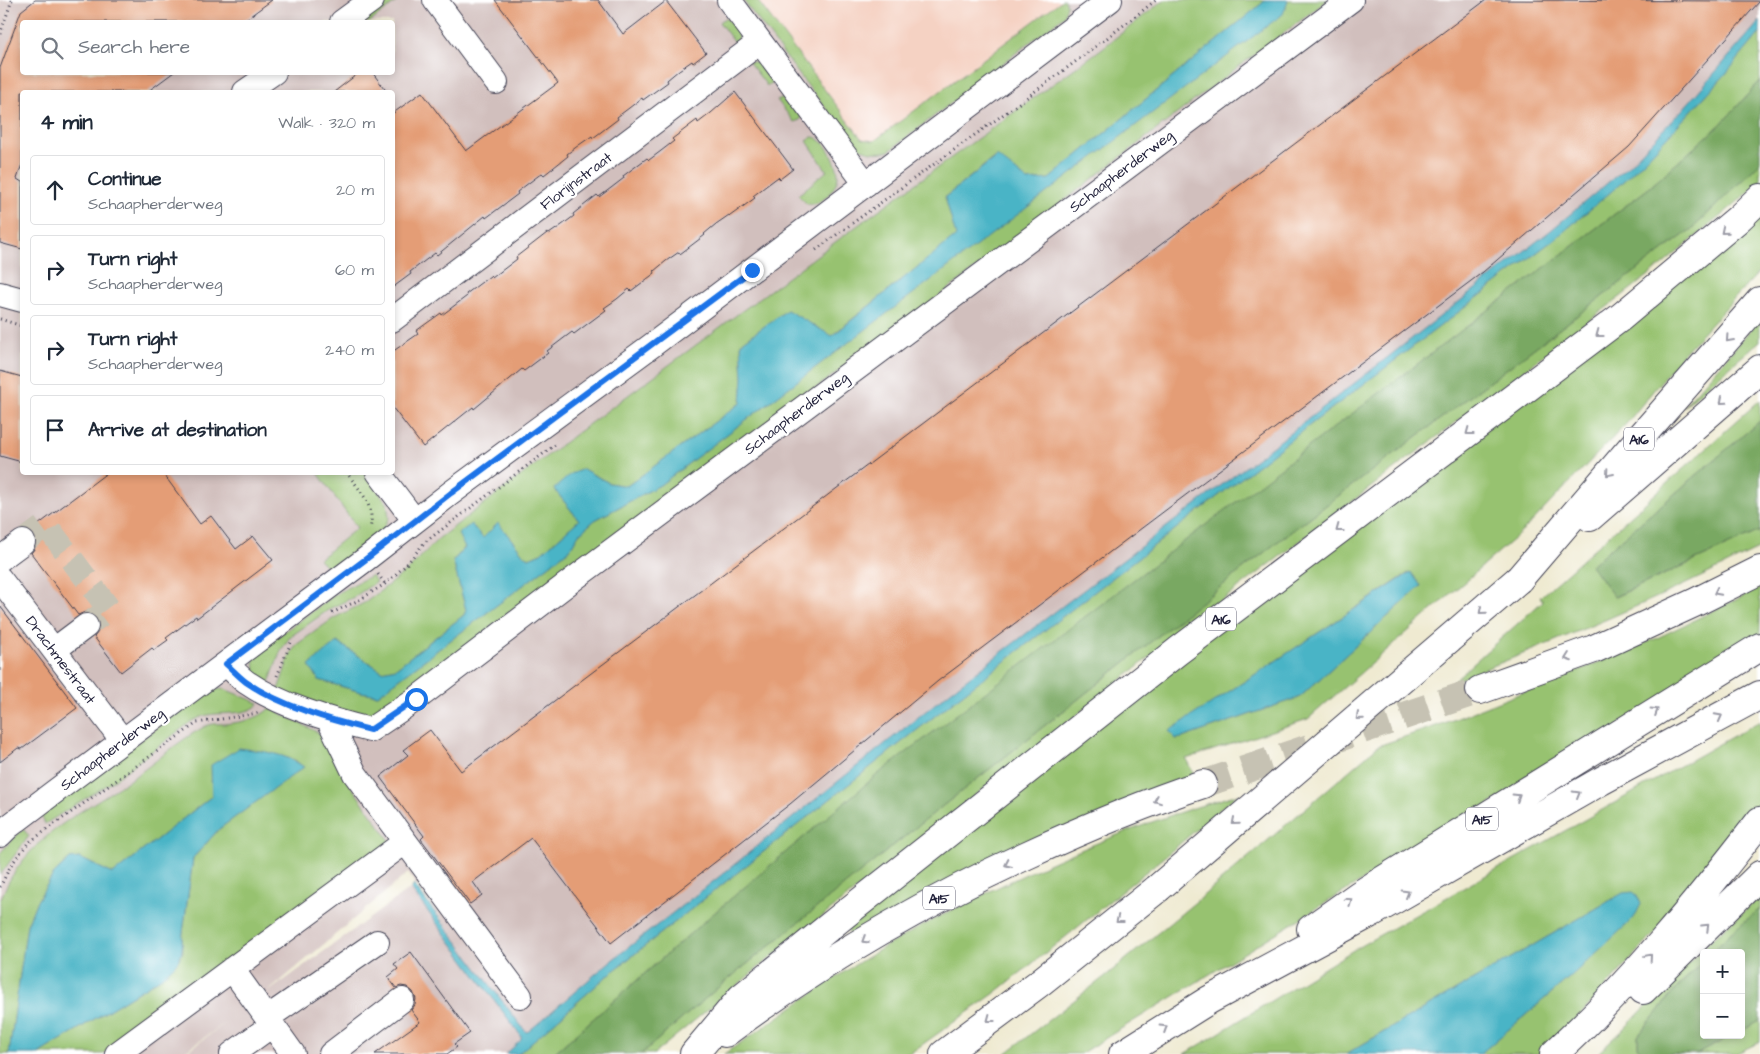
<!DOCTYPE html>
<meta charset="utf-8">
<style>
body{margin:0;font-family:"Architects Daughter",sans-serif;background:#f6f6f7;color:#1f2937}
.controls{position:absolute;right:15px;bottom:15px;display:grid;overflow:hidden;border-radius:5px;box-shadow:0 2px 8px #0003}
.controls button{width:45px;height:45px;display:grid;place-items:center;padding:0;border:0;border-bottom:1px solid #e0e1e3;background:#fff;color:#1f2937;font:25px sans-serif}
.stop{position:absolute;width:15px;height:15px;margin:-11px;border:4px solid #1a73e8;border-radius:50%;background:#fff}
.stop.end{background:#1a73e8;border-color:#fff;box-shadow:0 1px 5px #0008}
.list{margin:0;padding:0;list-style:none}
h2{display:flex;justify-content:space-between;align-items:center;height:65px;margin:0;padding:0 20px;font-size:21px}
h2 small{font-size:16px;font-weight:400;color:#747a83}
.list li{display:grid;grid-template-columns:32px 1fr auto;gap:15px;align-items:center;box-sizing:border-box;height:70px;margin:0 10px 10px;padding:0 10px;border:1px solid #e0e1e3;border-radius:5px}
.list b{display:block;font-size:19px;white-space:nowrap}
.list p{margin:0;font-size:16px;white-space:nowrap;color:#747a83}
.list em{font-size:16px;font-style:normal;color:#747a83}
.icon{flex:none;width:28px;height:28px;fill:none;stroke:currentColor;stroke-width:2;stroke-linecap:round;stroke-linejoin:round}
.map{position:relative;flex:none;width:1760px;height:1054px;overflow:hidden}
.search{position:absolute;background:#fff;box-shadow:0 2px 8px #0003;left:20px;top:20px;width:375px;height:55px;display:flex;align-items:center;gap:12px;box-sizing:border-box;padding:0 18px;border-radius:5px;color:#747a83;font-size:19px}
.panel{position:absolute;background:#fff;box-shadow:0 2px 8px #0003;left:20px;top:90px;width:375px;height:385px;border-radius:5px}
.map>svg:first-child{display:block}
.built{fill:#f5d2c3}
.industrial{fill:#d1bfbd;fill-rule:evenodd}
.green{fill:#97c26f;stroke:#5c7255;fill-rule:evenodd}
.forest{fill:#79a862;stroke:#4e654e}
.water{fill:#49b4c6;stroke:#366b80}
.building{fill:#e49d76}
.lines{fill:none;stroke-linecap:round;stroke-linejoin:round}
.minor-tunnel{stroke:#c6c2b3;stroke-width:24;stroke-dasharray:24 12;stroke-linecap:butt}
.highway-tunnel{stroke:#c6c2b3;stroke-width:28;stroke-dasharray:28 14;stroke-linecap:butt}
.minor-casing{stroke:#414052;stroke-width:26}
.highway-casing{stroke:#414052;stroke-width:30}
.path{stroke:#414052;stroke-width:3;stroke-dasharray:1 4;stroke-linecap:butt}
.minor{stroke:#fff;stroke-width:24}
.highway{stroke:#fff;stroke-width:28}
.highway-bridge-casing{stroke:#414052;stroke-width:30;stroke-linecap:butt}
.highway-bridge{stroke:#fff;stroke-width:28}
.oneway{stroke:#9c9ca7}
.route{stroke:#1a73e8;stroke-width:6}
.labels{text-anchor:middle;stroke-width:4.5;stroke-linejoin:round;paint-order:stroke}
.shield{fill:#fff;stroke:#646476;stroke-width:1}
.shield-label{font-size:14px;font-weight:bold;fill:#22223b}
.street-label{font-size:15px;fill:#22223b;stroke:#fff}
</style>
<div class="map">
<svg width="1760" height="1054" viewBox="0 0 1760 1054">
<rect width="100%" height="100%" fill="#fff"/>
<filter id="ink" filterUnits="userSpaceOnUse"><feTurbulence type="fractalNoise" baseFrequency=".02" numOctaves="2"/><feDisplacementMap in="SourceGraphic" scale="10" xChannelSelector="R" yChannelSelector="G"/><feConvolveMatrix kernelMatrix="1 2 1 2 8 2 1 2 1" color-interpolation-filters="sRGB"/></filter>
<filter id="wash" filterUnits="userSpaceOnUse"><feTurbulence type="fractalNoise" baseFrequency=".0096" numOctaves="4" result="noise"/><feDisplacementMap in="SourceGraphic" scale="20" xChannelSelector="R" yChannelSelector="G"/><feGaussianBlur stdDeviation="1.12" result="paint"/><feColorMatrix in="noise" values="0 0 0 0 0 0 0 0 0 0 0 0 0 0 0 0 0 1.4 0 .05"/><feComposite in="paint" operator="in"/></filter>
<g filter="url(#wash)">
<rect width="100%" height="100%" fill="#efead1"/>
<path class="built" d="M757,0H1062L874,141L862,139Z"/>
<path class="industrial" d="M0,0H757L862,139L874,141L1062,0H1760V106L599,1054H537L408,873L264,995L411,888L521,1036V1040L506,1054H184L228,1021L181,1054H0ZM22,22H392V72H22ZM22,92H392V472H22Z"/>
<path class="green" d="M382,0H399L370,22H360Z
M743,0H757L862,139L874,141L1062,0H1065L1067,5L1064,16L889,151C878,154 867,152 857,147L804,81Z
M1164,0H1266L1049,179L1028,181L996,156L945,197L957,236L831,336L787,310L741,343L743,378L741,403L627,486L609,483L583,469L554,489L579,520L541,553L529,558L525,556L498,523L483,538L471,524L465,547L453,561L466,610L464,615L396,668L382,671L337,642L309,666L319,680L361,692L378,695L550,565L570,549L579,534L595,520L660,485L1282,14L1288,0H1328L1238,67L966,276L593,554L535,591L382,716L349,721L278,690L290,655L296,645L334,618L366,602L409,569L438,539L577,433L861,223L1100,50Z
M723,19H728L738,32V41L734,42L719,22Z
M1760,33V81L1721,124L1649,188L879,774L707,919L553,1054H518L607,976L960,696L1306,428L1556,238L1619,185L1648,157L1724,76Z
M748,61C761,62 767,68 773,79L772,83L767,86Z
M782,98L790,101L801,115L800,120L794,122L777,100Z
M812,137C824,136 839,165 838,176C837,184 833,190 827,196C821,202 816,205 807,204L798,195L827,171L807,141Z
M1760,163V183L1661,266L1194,622L769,959L654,1054H641L720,986L925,820L1280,540L1693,228Z
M1760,205V271L1684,353L1627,423L1525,529L1308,719L1186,759L1195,777L851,935L843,923ZM1410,572L1421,586L1300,697L1182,738L1170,731Z
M1760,319V341L1683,407Z
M1760,400V421L1591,565L1615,597L1760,531V548C1660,599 1557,641 1452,682L1543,601L1540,597Z
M318,473H364L387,503L389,518L381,533L337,566L327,567L319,559L357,528Z
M372,575L376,582L354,597L331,608L290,637L281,650L268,686L255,674L254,659L259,650L339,592Z
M1760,588V641L1319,907L1080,1054H1005L1108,974L1210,890L1378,746L1450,721L1582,669L1655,639Z
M224,689L259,703C251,716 222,712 208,715C202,716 197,719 192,721L110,783L45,824L41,815L207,690Z
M270,708L323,735L344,776L391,842L104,1054H38L162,977L183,952L182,940L193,858L219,829L303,767L295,760L269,753L211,780L212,796L113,874L80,858L70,859L53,875L36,903L27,925L9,1054H0V901C24,835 87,811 141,772C162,757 182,738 206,726C213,723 218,724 225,724C242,722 257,720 270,708Z
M1760,721V802L1659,929L1569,1027L1540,1054H1480L1570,977L1616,897L1346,1054H1185L1355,949Z
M1238,794L1175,848L1073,931L995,993L909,1054H724C786,1013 845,967 911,932C988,890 1069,852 1152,822C1180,812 1209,803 1238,794Z
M23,829L29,836L0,875V853Z
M1760,897V909L1728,935L1711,953H1704V960L1675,990L1638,1036V1046L1642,1054H1597L1622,1031L1712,939Z
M1760,1021V1042L1735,1054H1697L1733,1035H1741V1031Z"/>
<path class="forest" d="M1760,81V163L1693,228L1280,540L925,820L720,986L641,1054H553L707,919L878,774L1649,188L1721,124Z
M1760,421V531L1614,597L1591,565Z
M1760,909V1021L1741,1031V953H1711L1728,935Z
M1704,960V1035H1733L1697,1054H1642L1638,1046V1036L1675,990Z"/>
<path class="water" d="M1266,0H1288L1283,14L660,485L595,520L579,534L570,549L550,565L378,695L361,692L319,680L309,666L337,642L382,671L396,668L464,615L466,610L453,561L465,548L458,534L471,524L483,538L498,523L525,556L529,558L541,553L579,520L554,489L571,474L583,469L609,483L627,486L741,403L743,378L741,343L787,310L832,336L956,236L945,197L997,156L1028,181L1049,179Z
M1760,21V33L1724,76L1648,157L1619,185L1556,238L1306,428L960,696L607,976L518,1054H506L521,1040V1036L411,889L414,885L526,1032L529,1031L607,964L715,880L952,690L1294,430L1550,231L1629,165L1683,109Z
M1411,572L1421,586L1300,697L1182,738L1176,739L1169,731Z
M239,748C261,751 286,753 304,767L219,829L193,858L182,940C184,959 175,965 162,977L38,1054H9L27,925L36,903L53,875L70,859L80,858L113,874L212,796L211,765Z
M1633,892L1637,895L1641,904L1634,918L1570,977L1480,1054H1346L1616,897L1623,893Z"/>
<g id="blocks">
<path class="building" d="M35,0H272L242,22H22V72H174L147,92H22V164L17,179L22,182V249L0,243V68L21,11Z
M495,0H598L623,34L666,1L706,53L693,63L692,61L679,70L667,80L668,82L643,100L642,98L629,108L617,117L618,119L593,138L592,136L579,145L567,154L568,156L544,175L542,173L530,182L517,192L518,194L486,218L485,216L437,255L435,253L410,272L411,274L392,288V114L422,92L466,151L558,83Z
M1486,0L1760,1L1629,147L1483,272L938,681L790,804L611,943L531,838L473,882L482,895L470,904L421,839L424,836L380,777L408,755L403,750L430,730L461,771Z
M360,72H372L387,92H334Z
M735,92L793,169L780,179L778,177L766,186L753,196L755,198L730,216L729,215L716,224L704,234L705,235L680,254L679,252L666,261L654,271L655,273L631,291L629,289L617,299L604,308L606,310L574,334L572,332L547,351L548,353L524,371L522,369L474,409L473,407L423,447L392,407V352L418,334L416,331L441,313L442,315L467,296L466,294L490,276L492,278L517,259L516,257L547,233L549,234L562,225L574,216L573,214L597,195L599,197L611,188L624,178L623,176L647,158L649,160L661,151L674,141L672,139L697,120L698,123L711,113Z
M0,371L22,377V462L0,456Z
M108,472H162L200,524L211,516L236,549L253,536L273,560L197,618L196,616L166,638L168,640L154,650L152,648L121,672L94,637L98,632L100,625L97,617L92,614L85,612L78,615L31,553L35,548L37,541L34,534L30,531Z
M0,606L77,708L22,749L18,748L0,762Z
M411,952L470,1033L454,1044L457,1047L447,1054H375L420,1022L411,1010L415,1005L416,999L413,992L407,987L401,986L396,988L388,977L398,969L394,964Z"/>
</g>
</g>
<g filter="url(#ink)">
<use href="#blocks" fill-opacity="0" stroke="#414052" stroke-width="1"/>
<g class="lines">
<path class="minor-tunnel" d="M23,542L46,525L109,609L86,626"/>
<path class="highway-tunnel" d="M1203,784L1480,690"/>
<g class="minor-casing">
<path id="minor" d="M435,0L496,82
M729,0L866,184
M342,22L372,0
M245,92L274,72
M0,294L22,300
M392,320L760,42
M378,472L415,521
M0,559L23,542
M0,579L123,741
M54,650L86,626
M226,664C233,670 239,677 246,682C281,706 330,720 370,730L416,699L575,578L1351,0
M329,720L355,774L520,996
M0,835L8,827L53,793L366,559L451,493L651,346L1110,0
M232,969L293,1054
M267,1018L377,942
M117,1054L405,842
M232,1054L272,1025
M331,1054L402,1000"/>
</g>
<g class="highway-casing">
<path id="highway" d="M1590,517L1760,369
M1519,579L1631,448L1760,301
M1480,690L1594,649L1694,603L1760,570
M1311,929L1359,895L1760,647
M1643,990L1760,875
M725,1033C819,963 919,905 1025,856C1083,829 1142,804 1203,784
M694,1054L741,998L850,910L1178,651L1621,317L1738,219L1760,198
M944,1054L1038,984L1157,889
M1123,1054L1209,1000L1371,913L1601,781L1760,695
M1554,1054C1631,983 1696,904 1760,821"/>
</g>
<path class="path" d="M0,34L12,0
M816,250C929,166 1046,87 1156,0
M0,319L22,326
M346,472C359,489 376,506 370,529
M378,574L385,584
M332,613L359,600L385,584L406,565L425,542L555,445
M277,676L292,640
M0,887L11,865L28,843L197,723L258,713"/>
<use href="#minor" class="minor"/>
<use href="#highway" class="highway"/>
<g class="highway-bridge-casing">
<path id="highway-bridge" d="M1157,889L1519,579"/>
</g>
<use href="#highway-bridge" class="highway-bridge"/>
</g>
<defs><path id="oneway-chevron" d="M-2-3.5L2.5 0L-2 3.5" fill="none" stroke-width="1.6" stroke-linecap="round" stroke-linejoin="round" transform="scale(1.25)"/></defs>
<g class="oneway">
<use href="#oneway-chevron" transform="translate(1724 231) rotate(140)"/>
<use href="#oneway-chevron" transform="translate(1599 334) rotate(143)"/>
<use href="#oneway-chevron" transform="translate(1729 339) rotate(132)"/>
<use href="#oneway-chevron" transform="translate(1723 401) rotate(139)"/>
<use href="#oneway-chevron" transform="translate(1469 432) rotate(143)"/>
<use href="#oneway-chevron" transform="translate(1609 473) rotate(131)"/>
<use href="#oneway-chevron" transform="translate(1339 529) rotate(143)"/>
<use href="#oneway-chevron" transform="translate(1717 592) rotate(153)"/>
<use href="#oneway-chevron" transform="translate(1482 611) rotate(139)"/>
<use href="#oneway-chevron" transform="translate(1568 658) rotate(160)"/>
<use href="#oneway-chevron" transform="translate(1655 711) rotate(-32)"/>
<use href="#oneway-chevron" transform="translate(1359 717) rotate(139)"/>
<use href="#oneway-chevron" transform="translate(1719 717) rotate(-28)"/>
<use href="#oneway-chevron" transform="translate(1577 794) rotate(-30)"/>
<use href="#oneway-chevron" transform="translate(1517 797) rotate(-32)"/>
<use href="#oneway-chevron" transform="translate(1157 800) rotate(158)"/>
<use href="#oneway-chevron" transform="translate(1235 822) rotate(139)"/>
<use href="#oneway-chevron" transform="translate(1008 864) rotate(155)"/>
<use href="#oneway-chevron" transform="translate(1406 893) rotate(-30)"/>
<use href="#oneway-chevron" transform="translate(1349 901) rotate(-35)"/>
<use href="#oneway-chevron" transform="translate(1119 920) rotate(142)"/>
<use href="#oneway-chevron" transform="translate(1706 927) rotate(-44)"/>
<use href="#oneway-chevron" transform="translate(865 940) rotate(148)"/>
<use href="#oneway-chevron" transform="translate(1649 957) rotate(-49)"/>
<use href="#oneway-chevron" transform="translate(990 1019) rotate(143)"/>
<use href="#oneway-chevron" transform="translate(1164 1028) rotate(-32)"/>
</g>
</g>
<g class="lines" filter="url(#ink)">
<path class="route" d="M416,699L370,730C330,720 281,706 246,682C239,677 233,670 226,664L366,559L451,493L752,270"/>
</g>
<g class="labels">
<g class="shield">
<rect x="1624" y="427.5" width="30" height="23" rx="4"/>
<rect x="1206" y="607.5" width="30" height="23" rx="4"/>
<rect x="1466" y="807.5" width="32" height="23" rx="4"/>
<rect x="923" y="886.5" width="32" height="23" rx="4"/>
</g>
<g class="shield-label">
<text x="1639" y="444">A16</text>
<text x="1221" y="624">A16</text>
<text x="1482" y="824">A15</text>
<text x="939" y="903">A15</text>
</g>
<g class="street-label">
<text transform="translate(1121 171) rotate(-37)" y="5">Schaapherderweg</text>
<text transform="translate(576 181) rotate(-37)" y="5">Florijnstraat</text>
<text transform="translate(796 413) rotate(-37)" y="5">Schaapherderweg</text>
<text transform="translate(61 660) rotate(53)" y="5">Drachmestraat</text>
<text transform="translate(112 749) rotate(-37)" y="5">Schaapherderweg</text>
</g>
</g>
</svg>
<div class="controls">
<button>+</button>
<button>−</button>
</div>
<div class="stop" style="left:416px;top:699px"></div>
<div class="stop end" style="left:752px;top:270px"></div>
<div class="search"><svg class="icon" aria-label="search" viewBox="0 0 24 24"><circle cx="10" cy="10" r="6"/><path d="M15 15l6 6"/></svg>Search here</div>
<section class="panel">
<h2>4 min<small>Walk · 320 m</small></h2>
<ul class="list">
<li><svg class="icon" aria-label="ahead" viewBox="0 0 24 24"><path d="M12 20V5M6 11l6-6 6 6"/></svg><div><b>Continue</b><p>Schaapherderweg</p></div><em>20 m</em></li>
<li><svg class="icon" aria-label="right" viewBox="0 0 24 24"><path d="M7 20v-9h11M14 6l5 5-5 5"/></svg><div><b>Turn right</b><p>Schaapherderweg</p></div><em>60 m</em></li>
<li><svg class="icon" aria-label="right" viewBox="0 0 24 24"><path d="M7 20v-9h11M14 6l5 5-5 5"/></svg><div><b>Turn right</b><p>Schaapherderweg</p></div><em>240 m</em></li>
<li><svg class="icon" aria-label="arrive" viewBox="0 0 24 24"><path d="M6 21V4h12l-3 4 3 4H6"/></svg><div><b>Arrive at destination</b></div></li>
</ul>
</section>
</div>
